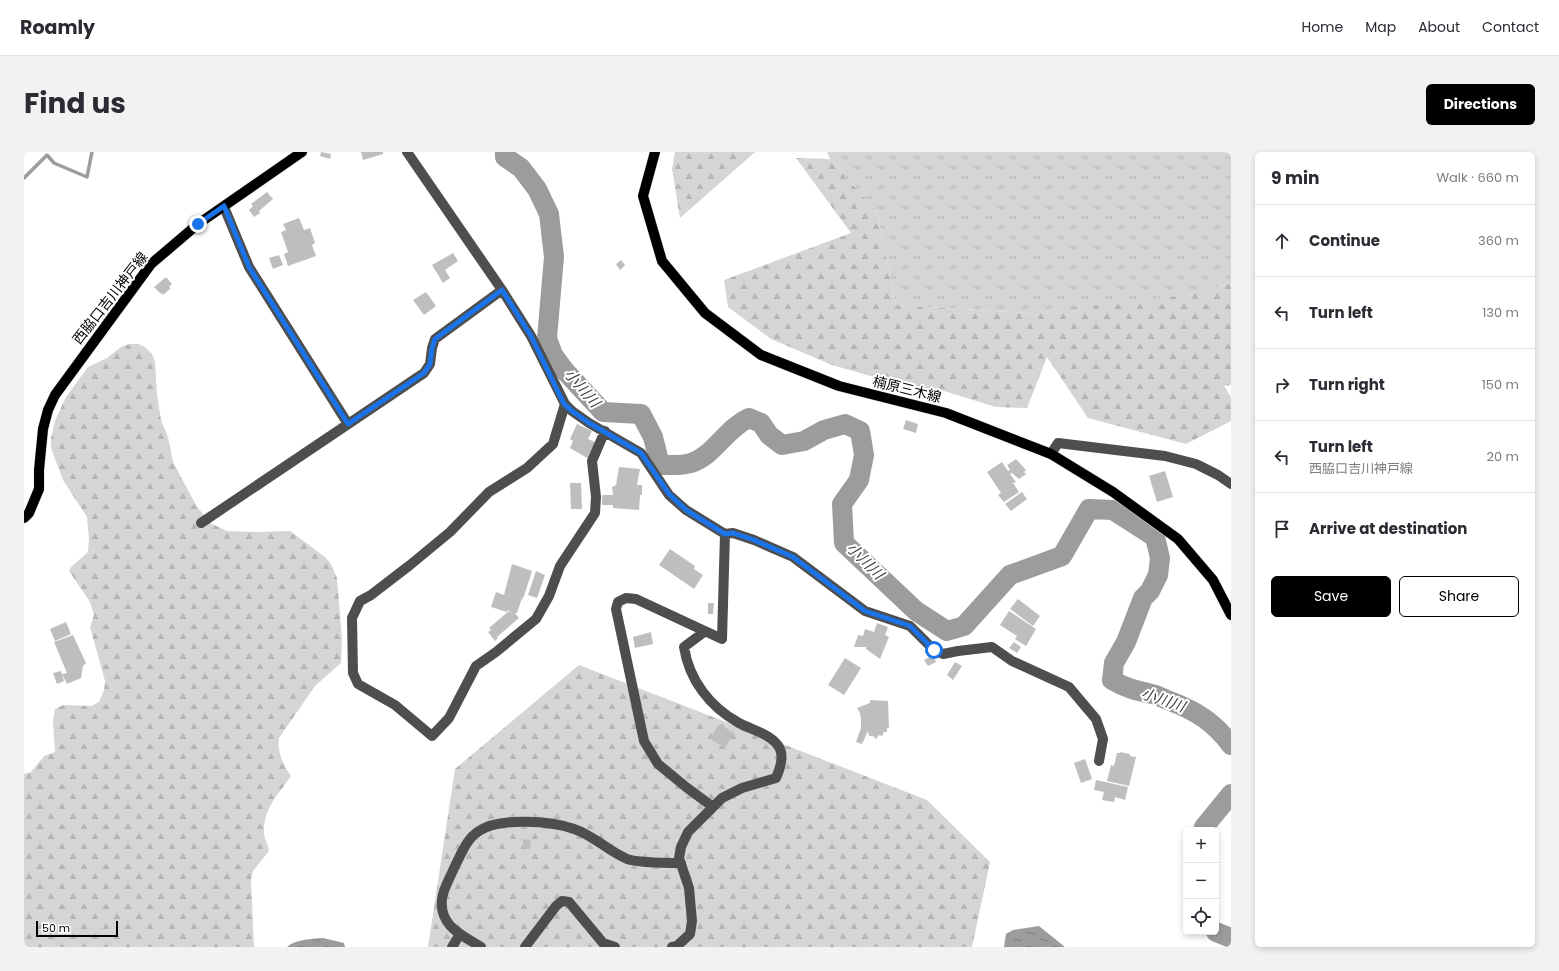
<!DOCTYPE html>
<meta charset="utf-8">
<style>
body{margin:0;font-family:Poppins,"Noto Sans JP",sans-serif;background:#f2f2f3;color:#2b2b33}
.controls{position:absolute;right:12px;bottom:12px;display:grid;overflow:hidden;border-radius:6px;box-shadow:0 2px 6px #0003}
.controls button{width:36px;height:36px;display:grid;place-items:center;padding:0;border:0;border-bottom:1px solid #e1e1e2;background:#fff;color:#2b2b33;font:20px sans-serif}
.scale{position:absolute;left:12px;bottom:10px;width:82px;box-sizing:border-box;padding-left:4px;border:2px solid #000;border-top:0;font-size:11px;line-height:14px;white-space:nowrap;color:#000;-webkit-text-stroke:3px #fff;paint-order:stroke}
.stop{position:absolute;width:12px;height:12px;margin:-9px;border:3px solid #1a73e8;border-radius:50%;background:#fff}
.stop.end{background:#1a73e8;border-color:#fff;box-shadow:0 1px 4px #0008}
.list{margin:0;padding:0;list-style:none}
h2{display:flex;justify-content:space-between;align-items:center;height:52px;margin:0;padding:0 16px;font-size:17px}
h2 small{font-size:13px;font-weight:400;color:#7c7c81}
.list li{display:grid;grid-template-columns:26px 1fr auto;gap:12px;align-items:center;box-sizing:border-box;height:72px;padding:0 16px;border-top:1px solid #e1e1e2}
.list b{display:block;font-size:15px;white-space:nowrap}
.list p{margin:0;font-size:13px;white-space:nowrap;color:#7c7c81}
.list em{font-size:13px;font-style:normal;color:#7c7c81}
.actions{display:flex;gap:8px;padding:12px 16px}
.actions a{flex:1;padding:9px 0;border:1px solid #000;border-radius:6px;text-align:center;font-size:14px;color:#000}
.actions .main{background:#000;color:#fff}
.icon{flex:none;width:22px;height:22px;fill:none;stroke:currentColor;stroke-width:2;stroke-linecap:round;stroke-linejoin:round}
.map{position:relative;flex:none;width:1207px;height:795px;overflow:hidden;border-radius:6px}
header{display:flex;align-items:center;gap:24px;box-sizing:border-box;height:56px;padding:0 20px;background:#fff;border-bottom:1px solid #e1e1e2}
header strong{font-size:19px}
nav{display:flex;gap:22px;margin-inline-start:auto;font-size:14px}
.intro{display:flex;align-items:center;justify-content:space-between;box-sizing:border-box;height:96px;padding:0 24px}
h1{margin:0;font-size:28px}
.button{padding:10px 18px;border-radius:6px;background:#000;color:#fff;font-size:14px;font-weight:700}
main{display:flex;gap:24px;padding:0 24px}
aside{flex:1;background:#fff;border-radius:6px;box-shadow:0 2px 6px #0003}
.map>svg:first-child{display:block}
.grass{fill:url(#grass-tufts)}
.forest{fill:url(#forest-firs)}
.water{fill:url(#water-ripples)}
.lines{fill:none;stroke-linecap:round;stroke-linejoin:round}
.stream{stroke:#9c9c9c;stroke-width:3.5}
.river{stroke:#9c9c9c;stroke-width:20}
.building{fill:#bebebe}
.major-casing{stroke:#dbdbdb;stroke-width:11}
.minor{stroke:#4e4e4e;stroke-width:10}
.major{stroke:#000;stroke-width:10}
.route{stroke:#1a73e8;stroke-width:5}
.labels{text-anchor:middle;stroke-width:4;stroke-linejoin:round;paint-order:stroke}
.street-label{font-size:14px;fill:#000;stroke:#fff}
.water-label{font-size:15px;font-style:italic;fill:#3d3d3d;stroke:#fff}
</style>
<header>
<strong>Roamly</strong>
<nav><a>Home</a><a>Map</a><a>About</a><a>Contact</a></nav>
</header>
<div class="intro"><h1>Find us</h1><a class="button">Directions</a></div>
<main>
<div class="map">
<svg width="1207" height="795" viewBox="0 0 1207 795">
<defs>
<pattern id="grass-tufts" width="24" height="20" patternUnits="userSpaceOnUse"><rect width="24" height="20" fill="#d5d5d5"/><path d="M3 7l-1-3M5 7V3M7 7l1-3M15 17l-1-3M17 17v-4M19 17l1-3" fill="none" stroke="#b5b5b5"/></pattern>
<pattern id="forest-firs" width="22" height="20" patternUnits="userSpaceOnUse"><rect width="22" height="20" fill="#d5d5d5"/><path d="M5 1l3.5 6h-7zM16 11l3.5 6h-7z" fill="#b5b5b5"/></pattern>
<pattern id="water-ripples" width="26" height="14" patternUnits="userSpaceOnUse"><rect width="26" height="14" fill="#9c9c9c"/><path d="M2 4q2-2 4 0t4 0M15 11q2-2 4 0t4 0" fill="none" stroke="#7d7d7d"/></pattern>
</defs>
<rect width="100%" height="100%" fill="#fff"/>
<path class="grass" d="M803,0H1207V131L1157,145L1001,161L872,153L853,60L806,7Z"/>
<path class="forest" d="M651,0H731L656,66L648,17Z
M772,6L806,7L853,60L872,153L1001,161L1163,143L1207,131V233L1200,234L1207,245V269L1162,292L1064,266L1023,205L1003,256L972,255L920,239L889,236L808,213L747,187L704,155L700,128L827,81Z
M105,192H114L121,195L128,202L131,210L133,243L137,268L144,285L149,310L173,355L188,372L203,379L233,380L266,379L301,405L307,412L313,426L318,487L317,511L291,534L255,586C253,601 259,612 267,624C254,643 239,657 240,681C240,687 244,691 245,699L229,719L227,728L230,795H0V622L7,620L20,604L31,600L29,570L31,557L39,553L67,554L75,550L80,538L81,529L66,475L70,463L66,450L45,419L47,415L64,400L65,387L63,365L39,328L27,296V286L31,269L42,245L64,215L83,206L97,195Z
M555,513L903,648L966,710L948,795H404L431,617Z"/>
<path class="water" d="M1015,774L1041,795H980L982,782L989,778Z
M299,786L320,791L321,795H263C272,787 287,787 299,786Z"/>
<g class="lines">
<path class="stream" d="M0,26L23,3L30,11L63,25L68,0"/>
<path class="river" d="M481,0V5L497,16L513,37L525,62L530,105L523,186L529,203L541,219L579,260L617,262L629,285L636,313C646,313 657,314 667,311C691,303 702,276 725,266L737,271L745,283L758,293L780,289L800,278L821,272L836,279L840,303L835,328L818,352L820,391L892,459L923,479L940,474L986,423L1038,404L1065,357L1089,358L1131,385L1136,406L1134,423L1126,439L1119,446L1102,490L1090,511L1088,528C1101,536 1114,539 1128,542C1134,543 1140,547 1146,549C1172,559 1190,570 1207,593
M1181,678L1180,675L1207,642
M1192,780L1207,786"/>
</g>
<path class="building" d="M297,0L307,2L306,7L296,4Z
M337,0H359V2L339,8Z
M243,40L249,47L235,59L236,61L230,65L225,58L229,54L227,52Z
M275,66L280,78L286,76L291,91L288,93L292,104L264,114L260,102L264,100L257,80L262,78L259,72Z
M429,101L434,109L421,118L426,126L419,131L408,113Z
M255,103L259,113L249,117L245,106Z
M597,108L601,113L596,118L592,112Z
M142,125L148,132L145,135L147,136L139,143L138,141L137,142L130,135Z
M402,140L412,154L400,163L389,148Z
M882,268L894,272L892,281L879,277Z
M553,272L568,279L564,287L573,291L565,307L546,296L549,289L546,287Z
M992,307L1002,318L1000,320L1002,322L995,327L988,321L986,322L992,330L989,331L995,340L980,350L974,343L977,341L963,320L978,310L984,319L986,318L983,313Z
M595,315L616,317L613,333H618V343H616L615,358L589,356V353H578V343H589L588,335L592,333Z
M1141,319L1149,345L1133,350L1125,324Z
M546,331H557L558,357H547Z
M998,340L1003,347L987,359L981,352Z
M646,397L671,414L670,417L679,423L670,437L635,413Z
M488,412L508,419L500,444L497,449L493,461H491L495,466L473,485L474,486L471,489L464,480L467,478L465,476L485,459L490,461L484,458L483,460L467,455L472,440L480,443Z
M512,419L521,423L513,446L504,443Z
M994,447L1016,464L1009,474L986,457Z
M684,451H690L689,462H684Z
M985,459L1012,477L1002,494L991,487L993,484L976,473Z
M42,470L47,482L31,489L26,477Z
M853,471L864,475L861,483L865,485L856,507L842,497V495H830L834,483L839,484L841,477L850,480Z
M627,480L629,492L611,496L609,485Z
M49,483L62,511L59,514L57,526L43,532L38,522L43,521L30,490Z
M990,490L997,495L993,501L985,496Z
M909,503L912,510L904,514L900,508Z
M821,506L837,516L820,543L804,533Z
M931,510L938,514L929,528L923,523Z
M37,519L40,529L33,532L29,521Z
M846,548L864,549L865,576H863V580H860L858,584L855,583L852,587L849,584H845L844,579L838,592L832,590L837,576V568L836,561L833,556L846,551Z
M695,572L710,581L701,596L686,587Z
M1096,600L1106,602V604L1112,605L1105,634L1083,629L1087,613L1090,614L1093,601H1096Z
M1061,607L1068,627L1057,631L1050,611Z
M1072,628L1104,635L1101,648L1091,645L1090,650L1078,648L1080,640L1070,638Z
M499,687L507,688L506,697L499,696Z"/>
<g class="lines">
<g class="major-casing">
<path id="major" d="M631,0L619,44L638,109L681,161L737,203L815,234L922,261L1027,302L1089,340L1154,387L1189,428L1207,463
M0,366L5,361L15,337V318L19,277L24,258L31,243L127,112L174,72L278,0"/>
</g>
<path class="minor" d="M383,0L478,138L507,184L541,252L548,259L565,271L617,301L645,343L662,358L701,382L709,381L730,388L769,405L841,459L886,474L910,498L919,502L934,499L968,495L988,509L1045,535L1072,567L1079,587L1075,609
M200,55L225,115L324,272
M541,252L529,292L503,316L465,340L426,380L386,413L347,443L336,449L328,466L329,521L334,532L371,553L408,584L425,566L452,514L472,500L512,467L525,444L536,414L571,361L572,345L568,309L581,279
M1027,302L1034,291L1141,304L1172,312L1194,323L1207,332
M177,371L400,221L406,212L408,196L411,187L478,138
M689,655L662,635L634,612L620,589L592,457L594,450L602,446L612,447L698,487L701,382
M428,795L436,782
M457,795C438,783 415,774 418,747C419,737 426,726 430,716C437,703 442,687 455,679C475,665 528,669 550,677C569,683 584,699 603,707C615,711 643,711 657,711
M501,795L532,754L538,749L545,750L579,791L591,795
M648,795L653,794L666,782L668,769L665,736L655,706L657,695L664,680L698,646L718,636L752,626C756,617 760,606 756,597C750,583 728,578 715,571C686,555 665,528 660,495L680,480"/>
<use href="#major" class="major"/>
</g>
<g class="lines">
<path class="route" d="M174,72L200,54L225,115L324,272L400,221L406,212L408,196L411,187L478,138L507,184L540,252L548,259L565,271L617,301L645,342L662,358L701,382L709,381L730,388L769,405L841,459L886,474L910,498"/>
</g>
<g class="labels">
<g class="street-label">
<text transform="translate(86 146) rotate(-52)" y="5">西脇口吉川神戸線</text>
<text transform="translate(883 237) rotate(14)" y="5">楠原三木線</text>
</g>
<g class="water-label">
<text transform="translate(558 236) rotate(49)" y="5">小川川</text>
<text transform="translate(841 409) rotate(45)" y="5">小川川</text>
<text transform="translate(1139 548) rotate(19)" y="5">小川川</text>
</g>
</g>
</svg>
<div class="controls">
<button>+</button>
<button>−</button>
<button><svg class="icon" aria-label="locate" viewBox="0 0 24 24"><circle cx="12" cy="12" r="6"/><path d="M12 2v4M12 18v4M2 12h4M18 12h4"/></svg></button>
</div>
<div class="scale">50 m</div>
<div class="stop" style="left:910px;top:498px"></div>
<div class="stop end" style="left:174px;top:72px"></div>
</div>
<aside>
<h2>9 min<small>Walk · 660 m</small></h2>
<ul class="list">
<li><svg class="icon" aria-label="ahead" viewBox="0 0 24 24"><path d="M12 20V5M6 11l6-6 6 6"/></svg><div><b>Continue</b></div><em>360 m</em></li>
<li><svg class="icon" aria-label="left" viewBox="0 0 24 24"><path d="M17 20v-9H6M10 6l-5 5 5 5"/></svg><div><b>Turn left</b></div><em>130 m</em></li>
<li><svg class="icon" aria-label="right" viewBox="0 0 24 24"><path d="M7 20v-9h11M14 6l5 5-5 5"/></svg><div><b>Turn right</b></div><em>150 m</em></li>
<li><svg class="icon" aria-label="left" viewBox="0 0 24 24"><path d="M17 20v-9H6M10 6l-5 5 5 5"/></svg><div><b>Turn left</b><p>西脇口吉川神戸線</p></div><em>20 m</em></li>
<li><svg class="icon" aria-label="arrive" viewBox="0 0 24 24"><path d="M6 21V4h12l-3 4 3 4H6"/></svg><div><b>Arrive at destination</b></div></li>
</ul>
<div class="actions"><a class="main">Save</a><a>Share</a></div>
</aside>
</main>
